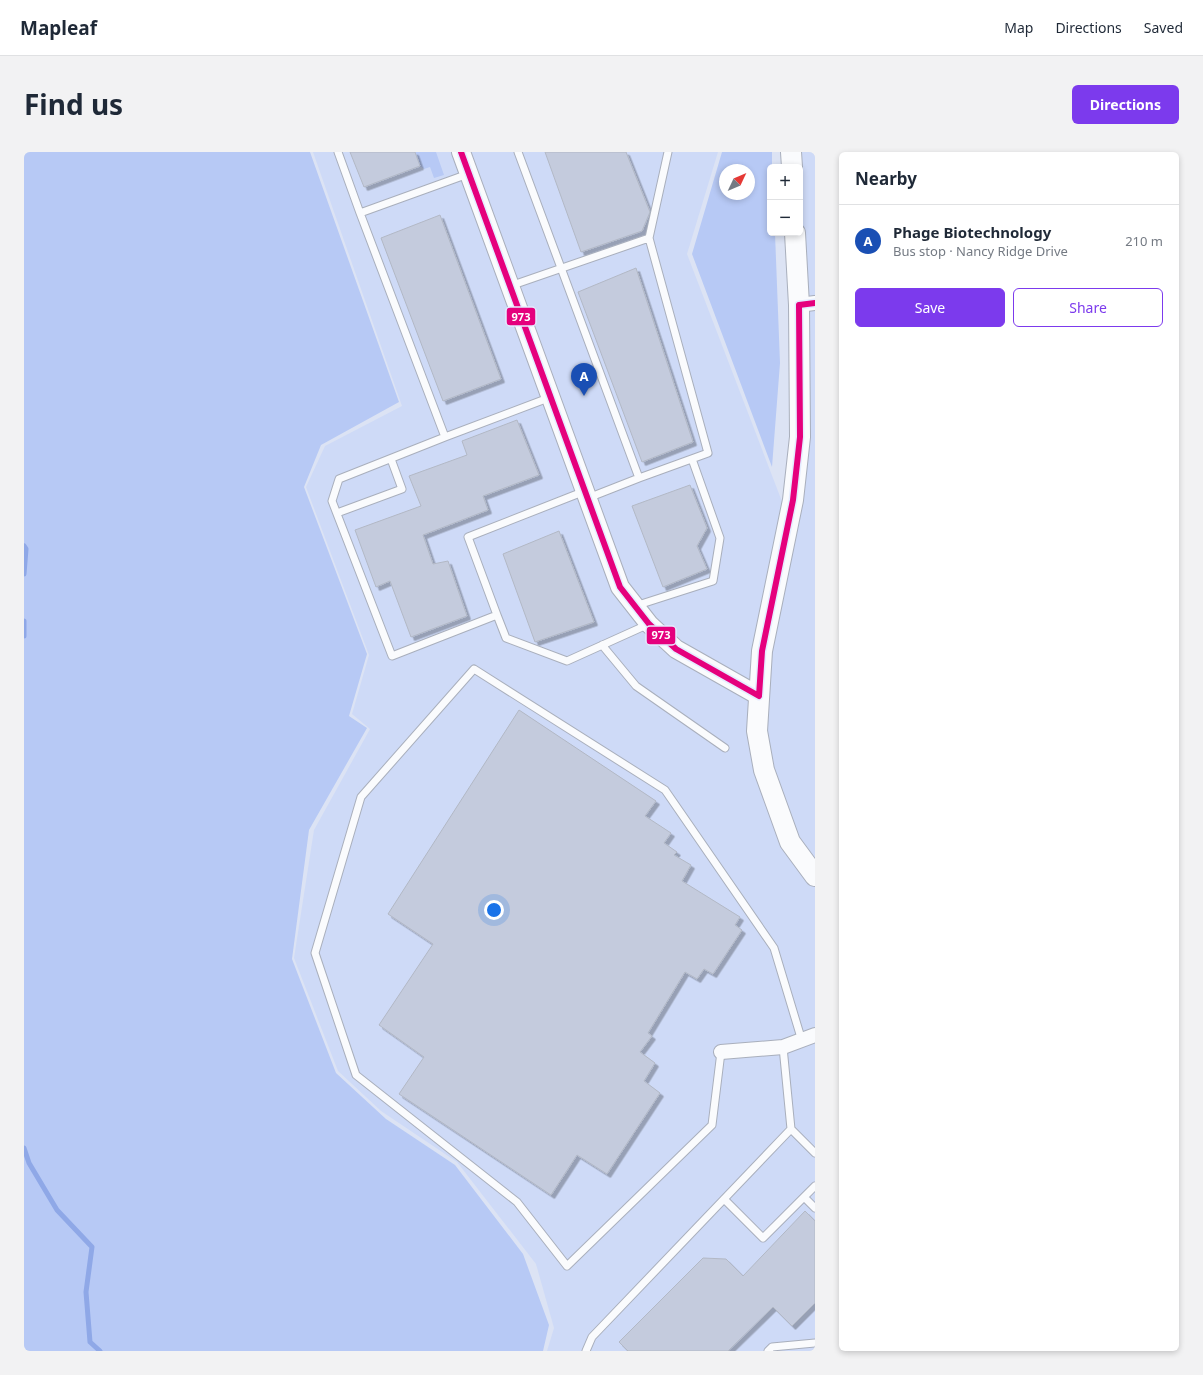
<!DOCTYPE html>
<meta charset="utf-8">
<style>
body{margin:0;font-family:"Noto Sans",sans-serif;background:#f2f2f3;color:#1f2937}
.controls{position:absolute;right:12px;top:12px;display:grid;overflow:hidden;border-radius:6px;box-shadow:0 2px 6px #0003}
.controls button{width:36px;height:36px;display:grid;place-items:center;padding:0;border:0;border-bottom:1px solid #e0e1e3;background:#fff;color:#1f2937;font:20px sans-serif}
.compass{position:absolute;left:695px;top:12px;width:36px;height:36px;border-radius:50%;background:#fff;box-shadow:0 2px 6px #0003;rotate:46deg}
.you{position:absolute;left:470px;top:758px;width:14px;height:14px;margin:-10px;border:3px solid #fff;border-radius:50%;background:#1a73e8;box-shadow:0 0 0 6px #1a73e833}
.badge{display:grid;place-items:center;width:26px;height:26px;border-radius:50%;background:#7c3aed;color:#fff;font-size:13px;font-weight:700}
.pin{position:absolute;translate:-50% -33px;filter:drop-shadow(0 1px 2px #0008)}
.pin::after{content:'';position:absolute;top:21px;width:14px;height:12px;background:inherit;clip-path:polygon(0 0,100% 0,50% 100%)}
.list{margin:0;padding:0;list-style:none}
h2{display:flex;justify-content:space-between;align-items:center;height:52px;margin:0;padding:0 16px;font-size:17px}
h2 small{font-size:13px;font-weight:400;color:#747a83}
.list li{display:grid;grid-template-columns:26px 1fr auto;gap:12px;align-items:center;box-sizing:border-box;height:72px;padding:0 16px;border-top:1px solid #e0e1e3}
.list b{display:block;font-size:15px;white-space:nowrap}
.list p{margin:0;font-size:13px;white-space:nowrap;color:#747a83}
.list em{font-size:13px;font-style:normal;color:#747a83}
.actions{display:flex;gap:8px;padding:12px 16px}
.actions a{flex:1;padding:9px 0;border:1px solid #7c3aed;border-radius:6px;text-align:center;font-size:14px;color:#7c3aed}
.actions .main{background:#7c3aed;color:#fff}
.map{position:relative;flex:none;width:791px;height:1199px;overflow:hidden;border-radius:6px}
header{display:flex;align-items:center;gap:24px;box-sizing:border-box;height:56px;padding:0 20px;background:#fff;border-bottom:1px solid #e0e1e3}
header strong{font-size:19px}
nav{display:flex;gap:22px;margin-inline-start:auto;font-size:14px}
.intro{display:flex;align-items:center;justify-content:space-between;box-sizing:border-box;height:96px;padding:0 24px}
h1{margin:0;font-size:28px}
.button{padding:10px 18px;border-radius:6px;background:#7c3aed;color:#fff;font-size:14px;font-weight:700}
main{display:flex;gap:24px;padding:0 24px}
aside{flex:1;background:#fff;border-radius:6px;box-shadow:0 2px 6px #0003}
.map>svg:first-child{display:block}
.built{fill:#cedaf7}
.green{fill:#b7c9f5;fill-rule:evenodd}
.lines{fill:none;stroke-linecap:round;stroke-linejoin:round}
.stream{stroke:#8fa8e7;stroke-width:5}
.building{fill:#c4cbdd;stroke:#b2b8c5;filter:url(#shadow)}
.service-casing{stroke:#a9afbc;stroke-width:9}
.minor-casing{stroke:#a9afbc;stroke-width:16}
.tertiary-casing{stroke:#a9afbc;stroke-width:20}
.secondary-casing{stroke:#a9afbc;stroke-width:22}
.service{stroke:#fafbfd;stroke-width:7}
.minor{stroke:#fafbfd;stroke-width:14}
.tertiary{stroke:#fafbfd;stroke-width:18}
.secondary{stroke:#fafbfd;stroke-width:20}
.bus-1-casing{stroke:#e4ecff;stroke-width:9}
.bus-1{stroke:#e5007d;stroke-width:6}
.line-badge{stroke:#e4ecff;stroke-width:1.5}
.badge-label{font-size:11px;text-anchor:middle;font-weight:bold;fill:#fff}
</style>
<header>
<strong>Mapleaf</strong>
<nav><a>Map</a><a>Directions</a><a>Saved</a></nav>
</header>
<div class="intro"><h1>Find us</h1><a class="button">Directions</a></div>
<main>
<div class="map">
<svg width="791" height="1199" viewBox="0 0 791 1199">
<defs>
<filter id="shadow"><feDropShadow dx="3.5" dy="3.5" stdDeviation="0" flood-color="#0004"/></filter>
</defs>
<rect width="100%" height="100%" fill="#dce3f4"/>
<path class="built" d="M289,0H694L663,102L772,386L774,81H776V15L774,0H791V1199H523L530,1176L512,1112L433,1010L357,959L314,919L270,806L290,678L346,577L328,562L345,503L282,335L301,294L378,254Z"/>
<path class="green" d="M0,0H286L375,250L297,293L280,335L343,502L325,564L343,576L285,678L268,807L312,921L362,967L431,1013L499,1102L525,1173L519,1199H0Z
M391,0H412L420,23L410,26L406,15L400,17L396,14Z
M698,0H748V15H746V81H751L756,211L748,315L668,102ZM701,18H725V42H701Z"/>
<g class="lines">
<path class="stream" d="M0,394L2,397L0,422
M0,469V484
M0,996L5,1011L33,1058L68,1095L62,1140L66,1190L76,1199"/>
</g>
<path class="building" d="M326,0H391L396,14L340,35Z
M521,0H602L626,60L618,79L557,100Z
M416,63L477,227L419,249L357,86Z
M612,116L669,290L618,310L554,140Z
M493,268L515,323L459,344L464,358L399,383L409,412L424,409L443,464L387,485L366,429L352,435L331,378L397,354L385,324L443,303L438,289Z
M666,333L683,376L673,394L683,417L639,435L608,354Z
M535,379L570,470L511,490L479,402Z
M495,558L632,649L621,664L647,681L640,691L653,700L650,703L667,713L658,729L716,765L711,773L718,778L689,822L680,817L673,827L661,820L624,881L628,884L616,900L631,911L620,929L636,941L583,1022L553,1003L527,1043L375,942L400,905L355,873L409,792L364,762Z
M781,1059L791,1069V1151L768,1174L749,1155L704,1199H604L595,1190L679,1106L702,1107L719,1124Z"/>
<g class="lines">
<g class="service-casing">
<path id="service" d="M314,0L336,61
M494,0L615,326L564,346
M444,22L336,61L421,285L527,245
M486,134L625,86L644,0
M421,285L315,327L308,349L368,504L473,463L444,385L561,339
M615,326L684,301L625,86
M313,361L378,337L367,307
M611,454L689,429L696,386L668,307
M473,463L482,486L543,509L625,472
M578,493L612,534L701,596
M697,900L688,973L543,1114L493,1050L332,923L291,801L337,645L450,517L641,638L750,796L778,889
M767,977L791,1001
M791,1034L780,1045L791,1056
M700,1047L739,1086L780,1045
M562,1199L568,1185L767,977L759,895
M744,1199L748,1195L791,1191"/>
</g>
<g class="minor-casing">
<path id="minor" d="M775,153L791,151
M697,900L759,895L791,883"/>
</g>
<g class="tertiary-casing">
<path id="tertiary" d="M437,0L596,435L625,472L652,497L735,544"/>
</g>
<g class="secondary-casing">
<path id="secondary" d="M767,0L768,15
M771,81L775,153L776,285L769,348L738,499L733,579L740,618L766,690L791,724"/>
</g>
<use href="#service" class="service"/>
<use href="#minor" class="minor"/>
<use href="#tertiary" class="tertiary"/>
<use href="#secondary" class="secondary"/>
<g class="bus-1-casing">
<path id="bus-1" d="M437,0L596,435L625,472L652,497L735,544L738,499L769,348L776,285L775,153L791,151"/>
</g>
<use href="#bus-1" class="bus-1"/>
</g>
<g class="line-badge">
<rect x="482" y="155" width="30" height="19" rx="4" fill="#e5007d"/>
<rect x="622" y="474" width="30" height="19" rx="4" fill="#e5007d"/>
</g>
<g class="badge-label">
<text x="497" y="169">973</text>
<text x="637" y="487">973</text>
</g>
</svg>
<div class="controls">
<button>+</button>
<button>−</button>
</div>
<svg class="compass" viewBox="-18 -18 36 36"><path d="M0-13l5 13h-10z" fill="#e53935"/><path d="M0 13l5-13h-10z" fill="#747a83"/></svg>
<div class="you"></div>
<div class="pin badge" style="left:560px;top:244px;background:#1a4fb4">A</div>
</div>
<aside>
<h2>Nearby<small></small></h2>
<ul class="list">
<li><span class="badge" style="background:#1a4fb4">A</span><div><b>Phage Biotechnology</b><p>Bus stop · Nancy Ridge Drive</p></div><em>210 m</em></li>
</ul>
<div class="actions"><a class="main">Save</a><a>Share</a></div>
</aside>
</main>
